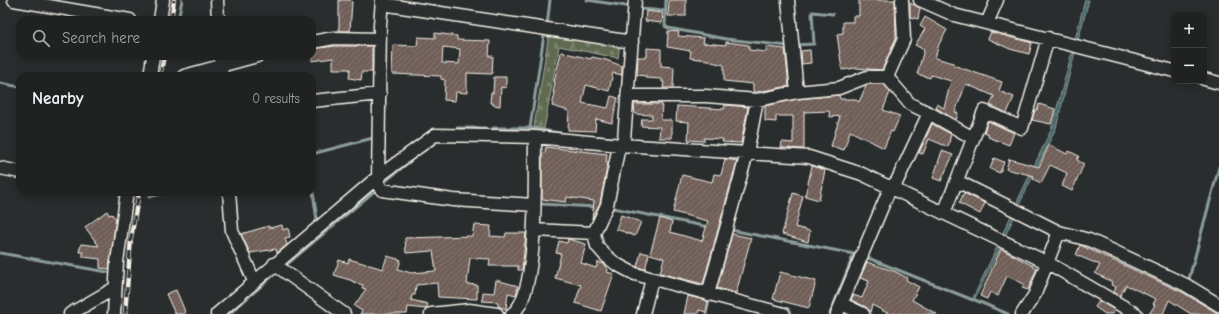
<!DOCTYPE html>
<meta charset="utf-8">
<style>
body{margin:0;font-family:"Comic Neue",sans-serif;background:#282a2a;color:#f1f3f6}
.controls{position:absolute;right:12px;top:12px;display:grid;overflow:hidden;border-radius:8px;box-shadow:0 2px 10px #0003}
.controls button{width:36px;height:36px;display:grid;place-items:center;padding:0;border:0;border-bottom:1px solid #3d3f40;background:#202222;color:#f1f3f6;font:20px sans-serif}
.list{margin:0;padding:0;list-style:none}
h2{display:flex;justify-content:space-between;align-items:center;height:52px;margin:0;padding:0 16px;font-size:17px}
h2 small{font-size:13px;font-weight:400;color:#a2a4a5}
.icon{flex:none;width:22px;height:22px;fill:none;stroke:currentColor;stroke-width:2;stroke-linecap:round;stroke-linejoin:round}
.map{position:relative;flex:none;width:1219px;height:314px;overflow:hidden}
.search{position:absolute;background:#202222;box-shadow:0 2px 10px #0003;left:16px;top:16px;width:300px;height:44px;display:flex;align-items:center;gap:10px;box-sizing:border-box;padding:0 14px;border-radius:12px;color:#a2a4a5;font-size:15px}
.panel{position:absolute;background:#202222;box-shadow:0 2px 10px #0003;left:16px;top:72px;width:300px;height:124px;border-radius:12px}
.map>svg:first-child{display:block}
.built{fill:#3f3c3b}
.cemetery{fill:url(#cemetery-stones);stroke:#a9ae9c}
.water{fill:url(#water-waves);stroke:#8c9e9b}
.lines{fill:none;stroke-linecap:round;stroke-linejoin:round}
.stream{stroke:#8c9e9b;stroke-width:3}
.building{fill:url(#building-hatch);stroke:#f4f1e8;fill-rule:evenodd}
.minor-casing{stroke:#f4f1e8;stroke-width:15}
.minor{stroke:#2a2d2e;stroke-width:12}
.rail-casing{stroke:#f4f1e8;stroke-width:4.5}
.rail{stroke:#2a2d2e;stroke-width:3;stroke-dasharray:9;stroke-linecap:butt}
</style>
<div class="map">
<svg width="1219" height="314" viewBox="0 0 1219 314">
<defs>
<pattern id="cemetery-stones" width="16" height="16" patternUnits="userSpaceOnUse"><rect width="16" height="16" fill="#5e6a51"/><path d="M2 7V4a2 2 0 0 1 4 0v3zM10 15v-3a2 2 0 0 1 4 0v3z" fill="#76806a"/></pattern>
<pattern id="water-waves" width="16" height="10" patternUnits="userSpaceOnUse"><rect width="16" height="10" fill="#476668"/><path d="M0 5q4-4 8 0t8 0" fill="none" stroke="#627c7e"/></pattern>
<pattern id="building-hatch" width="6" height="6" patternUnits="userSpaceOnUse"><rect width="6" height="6" fill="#705f58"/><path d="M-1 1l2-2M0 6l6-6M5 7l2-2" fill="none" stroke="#857670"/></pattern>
</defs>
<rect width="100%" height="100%" fill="#2a2d2e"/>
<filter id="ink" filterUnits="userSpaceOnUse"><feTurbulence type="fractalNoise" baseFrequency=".025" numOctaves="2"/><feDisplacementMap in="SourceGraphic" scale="8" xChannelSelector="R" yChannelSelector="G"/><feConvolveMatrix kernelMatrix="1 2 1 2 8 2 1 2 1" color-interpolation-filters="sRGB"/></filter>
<g filter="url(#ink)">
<path class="built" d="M541,144L613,149L605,206L538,202L539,149Z"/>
<path class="cemetery" d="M549,33L620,43L618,58L559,46L544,129L534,127Z"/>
<path class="water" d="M1085,0H1089L1078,40L1075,39Z
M1072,52H1075L1056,128L1019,205L1051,223L1015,206L1051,130Z
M1013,212L1016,213L1005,236L1002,235Z
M997,247L1000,248L974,300L973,298Z"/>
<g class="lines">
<path class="stream" d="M587,0L626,6
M666,0L665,26L668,28L726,39L788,46
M641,9L666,11
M178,20L182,0
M547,26L550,0
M544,35L530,128L565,134
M794,45L814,44L812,12L833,14
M0,83L20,87
M457,128H485
M493,128H530
M599,137L614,138
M727,146H739
M422,152L436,142
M312,154L373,138
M382,184L415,157
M312,185L317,220
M149,197L168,192
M540,204L596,207
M613,208L709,227
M731,230L854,254
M0,253L113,273
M868,258L973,300
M285,266L378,188
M1189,279L1219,167
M975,300L1008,314
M229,314L276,273
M706,314L709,301
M830,314L853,256"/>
</g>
<path class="building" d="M339,0H350L352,2L350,31H339Z
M669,0H686V16H668Z
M859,0H895L896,38L882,70L856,68L842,70L837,34L843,33V22H853V16H859Z
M910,3L920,8L918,19L910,17Z
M646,11L663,13L662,23L645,21Z
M925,17L947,30L939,44L935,58L954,63L953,65L1002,82L999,91L1014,97L1007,113L990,105L994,96L966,84L955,112L958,113L956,120L936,108L937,104L944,108L951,81L931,75L930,78L917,74L924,50L915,45L925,29L920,26Z
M668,31L679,32L678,36L704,38L703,43L726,45V42L749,45V50L766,52L767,47L785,49L789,86L757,92H753V84L724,81V65L708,61L709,60L690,58L691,51L667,47Z
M991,32L1032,43L1029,54L1010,49L988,39Z
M435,33L457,36V40L490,41L489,56H493L492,74L467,73V93L456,92L455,101L444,100L445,80L441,79V76L392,74L393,45L417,46L418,37L435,38ZM443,47L460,49L459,64L442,63Z
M335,46H372V72H362L361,80L349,78L350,69H333V58L312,61V49Z
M647,48L661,49V66L674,67L673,88H663L664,82H662V79L645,78L646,76L637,75L638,57H647Z
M810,50L811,63L802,64L801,51Z
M561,52L591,59L592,57L606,60L622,66V75L613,73L609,91L586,85L582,103L608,108L611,96L618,98L612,123L596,119L595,131L568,130L569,111L552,106L555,93H553L555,82H554Z
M494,77H506V88L501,87L500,106L493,105V103H490L491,92L493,93Z
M868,84H884L890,92L883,110L900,116L893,132L891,131L884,148L850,131L844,150L831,146L840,116L830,117L829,111L804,112V149L781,148L782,142L793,143V116H776V122L765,121V106L798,99L839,95L840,99H855L859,102L866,86Z
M634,104H662L661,120H672V138H659L660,127L641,126L642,119H652V115L635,114Z
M1039,104L1055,109L1051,124L1032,120L1035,110H1037Z
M725,105L748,107L741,143L722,142L723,139L704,138V141L688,140L689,122L676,121L677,106L724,109Z
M988,121L1014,133L1009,145L988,137L989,134L984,132Z
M932,124L951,134L948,147L929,139L923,154L919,153Z
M1049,145L1067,154L1069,151L1079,156L1077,160L1084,164L1072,191L1062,186L1067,173L1050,165L1041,183L1033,179L1034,176L1006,169L1009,159L1039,167Z
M546,147L607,154L606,162H608L600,203L592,219L594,201L567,197L566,202L542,199V156L543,153H545Z
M942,151L953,155L941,181L933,178Z
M994,158L1004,162L1000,173L990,169Z
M725,159L737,161L703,284L660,273L664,258L650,254L660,218L672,222L670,232L702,241L708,221L673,212L682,175L712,182L714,174L721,175Z
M812,166L825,170L819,200L805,196Z
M793,193L803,196L795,227L810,231L808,242L782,234Z
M964,193L985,203L980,214L959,203Z
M107,211L109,215L112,214L116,219L109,269L100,268V259L83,257V252H79L81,244L99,246L85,227Z
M621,215L641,222L635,236L616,229Z
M282,225L283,230L288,228L290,237L285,238L287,245L277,253L276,249L250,253L241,234L269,226V228Z
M474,225L491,226L490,236L505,237L506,233H526L522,270H518V266H489L490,259L470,258L467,284L477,285V299L438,297L437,283L416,285L415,295H412L411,300L428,304L426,309L408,307L407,314H360L362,311L354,306L366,289L362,288L363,285L353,282V281L334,275L339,260L348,263L349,259L383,269L387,256L401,260L398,269L411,273L436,271L433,251L406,253L405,238L472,236Z
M732,234L751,238L736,293L717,288Z
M568,239L586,244L581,263L596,268L598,262L604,264L606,268L608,269L607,272L614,274L601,311L575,303L581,285L555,278L561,254L556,253L559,241L567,243Z
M1080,245L1182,292L1219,314H1191L1169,300L1163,314H1149L1155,305L1153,304L1156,299L1126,285L1120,296L1114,292L1116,287L1111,285L1112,282L1095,273L1100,265L1076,255Z
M1001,249L1037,268L1028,290L1022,288L1024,284L1007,276L998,296L990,292L987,299L980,296Z
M641,252L649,254L645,269L637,267Z
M867,262L896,272L907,278L906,280L919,287L912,300L937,314H889L872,305L870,312L866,307L851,300L853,295L862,298L869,281L860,278Z
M780,272L816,281L809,308L773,299Z
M496,280L518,286L516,295L508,293L506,309L498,306V302L482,301L483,292L494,293Z
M176,290L184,309L185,314H175L166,294Z
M688,296L708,301L706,312L699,310L698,314H684Z
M1099,301L1115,310L1112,314H1105L1095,307Z"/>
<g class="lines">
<g class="minor-casing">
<path id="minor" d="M14,0L130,20
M217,0L218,20
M382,0L380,25L378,183L382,190L453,200L534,205
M635,0L624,139L618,151L607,205L594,233L597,246L605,255L616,264L635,274L784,314
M788,0L797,92
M920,0L954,15L1174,71
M382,4L632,42
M160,20L163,0
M987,23L997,0
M312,42L334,38L380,39
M220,56L222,76
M150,76L153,56
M184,76L257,56
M1204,79L1219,83
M628,96H706L757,100L797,92L839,88L867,77H887
M312,101L380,94
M929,113L973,138
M0,168L20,172
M957,181L1059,232
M229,192L232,231L254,281
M944,213L984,111L1022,128L1048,38
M534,230L594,233
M274,264L344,314
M708,294L747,153L757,100
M842,304L863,314
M70,314L115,288
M114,314L117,262L127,192
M217,314L379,176L435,135L535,137L621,145L809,157L862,174L1048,263L1136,314
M431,314L469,310L497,314
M512,314C540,295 534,171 535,137
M643,314L652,279
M837,314L890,188L897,181L929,113L910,104L887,77L904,39L902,0
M1022,314L1035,294L1059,232L1089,240L1109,249L1186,285L1219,305"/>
</g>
<use href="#minor" class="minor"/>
<g class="rail-casing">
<path id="rail" d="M171,20L174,0
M160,76L164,56
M125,314L131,238L139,192"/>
</g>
<use href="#rail" class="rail"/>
</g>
</g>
</svg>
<div class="controls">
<button>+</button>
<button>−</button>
</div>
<div class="search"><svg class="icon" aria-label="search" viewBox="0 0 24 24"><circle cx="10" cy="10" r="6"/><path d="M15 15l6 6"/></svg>Search here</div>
<section class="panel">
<h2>Nearby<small>0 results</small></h2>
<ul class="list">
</ul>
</section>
</div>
